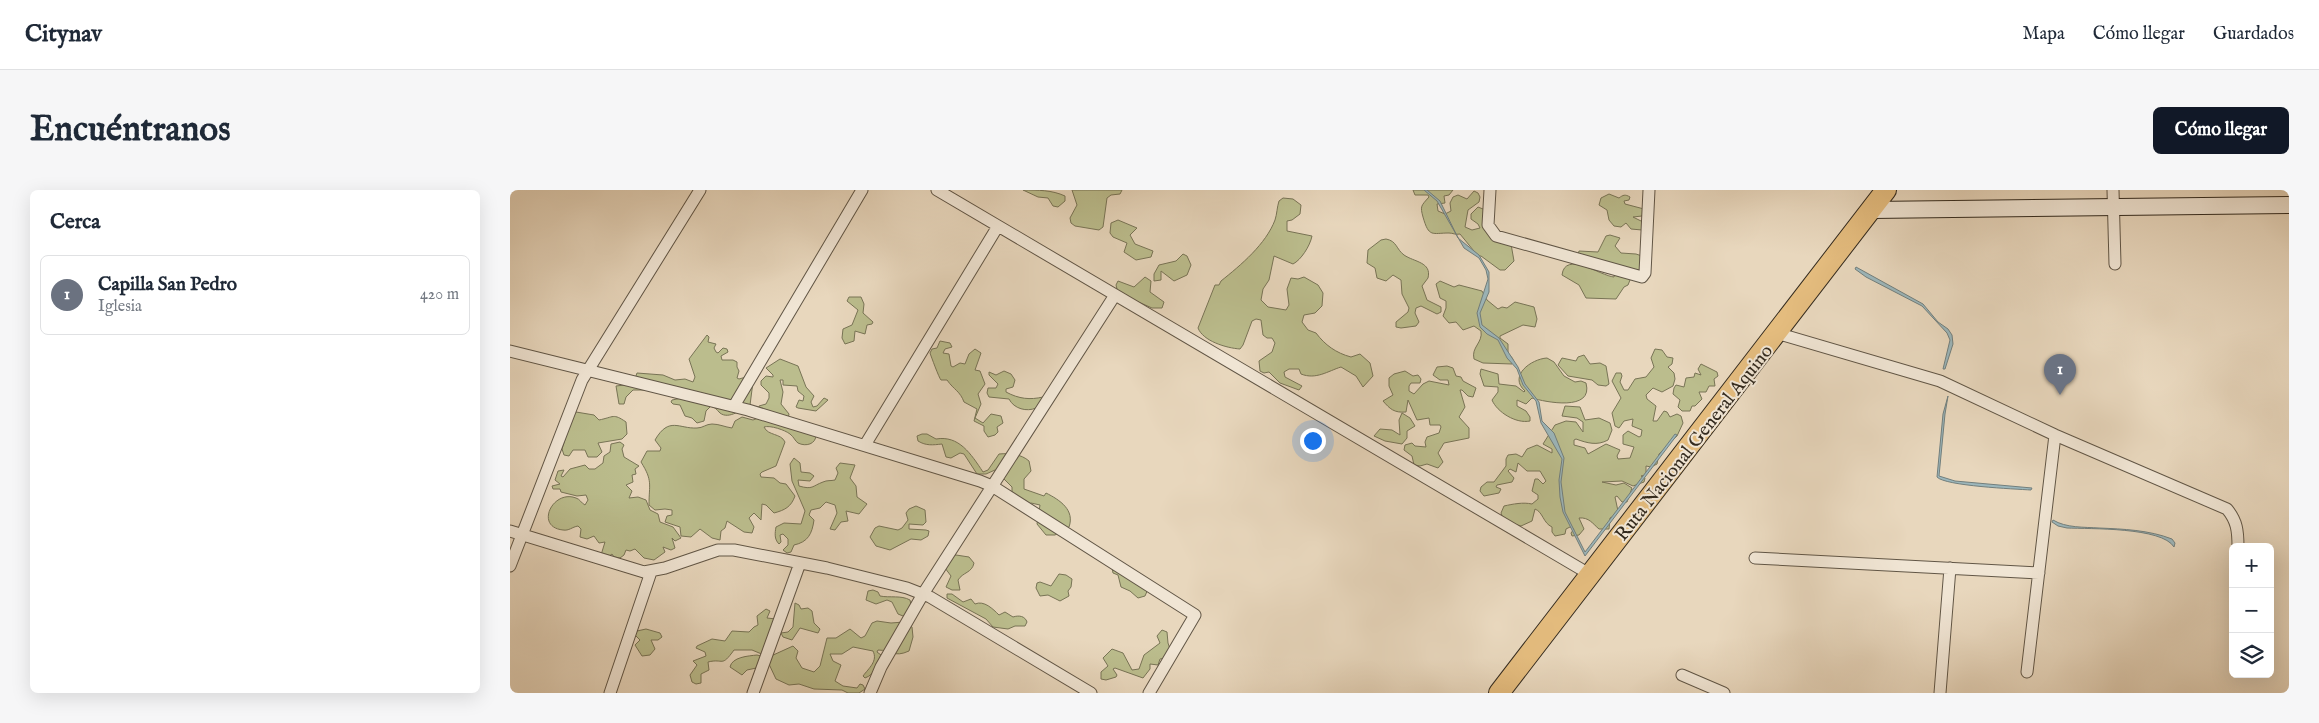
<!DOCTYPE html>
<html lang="es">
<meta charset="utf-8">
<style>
body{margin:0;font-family:"IM FELL English",serif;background:#f6f6f7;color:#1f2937}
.controls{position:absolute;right:15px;bottom:15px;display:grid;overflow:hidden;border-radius:8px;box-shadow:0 5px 20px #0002}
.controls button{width:45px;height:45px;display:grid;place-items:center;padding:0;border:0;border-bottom:1px solid #e0e1e3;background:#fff;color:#1f2937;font:25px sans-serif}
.you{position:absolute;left:802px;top:250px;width:18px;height:18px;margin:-12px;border:4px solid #fff;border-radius:50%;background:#1a73e8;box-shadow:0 0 0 8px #1a73e833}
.badge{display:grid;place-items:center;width:32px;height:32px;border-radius:50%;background:#111827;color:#fff;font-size:16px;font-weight:700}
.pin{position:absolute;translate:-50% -41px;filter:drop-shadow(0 1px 2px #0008)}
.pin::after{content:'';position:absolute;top:26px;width:18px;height:15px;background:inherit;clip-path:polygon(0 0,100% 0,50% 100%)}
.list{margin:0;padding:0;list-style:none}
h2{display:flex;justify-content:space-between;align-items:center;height:65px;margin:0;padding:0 20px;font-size:21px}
h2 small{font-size:16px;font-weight:400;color:#747a83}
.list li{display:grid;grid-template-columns:32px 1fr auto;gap:15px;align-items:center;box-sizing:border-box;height:80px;margin:0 10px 10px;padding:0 10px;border:1px solid #e0e1e3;border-radius:8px}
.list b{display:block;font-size:19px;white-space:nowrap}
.list p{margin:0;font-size:16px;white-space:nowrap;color:#747a83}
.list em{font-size:16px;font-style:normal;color:#747a83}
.icon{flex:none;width:28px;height:28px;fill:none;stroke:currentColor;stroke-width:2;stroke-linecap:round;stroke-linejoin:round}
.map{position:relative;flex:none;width:1779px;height:503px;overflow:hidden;border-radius:8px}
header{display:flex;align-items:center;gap:30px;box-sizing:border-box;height:70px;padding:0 25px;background:#fff;border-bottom:1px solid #e0e1e3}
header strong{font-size:24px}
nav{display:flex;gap:28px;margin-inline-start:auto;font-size:18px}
.intro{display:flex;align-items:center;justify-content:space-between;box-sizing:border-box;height:120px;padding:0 30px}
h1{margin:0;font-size:35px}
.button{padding:12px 22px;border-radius:8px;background:#111827;color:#fff;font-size:18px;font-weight:700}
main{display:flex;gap:30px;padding:0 30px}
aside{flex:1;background:#fff;border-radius:8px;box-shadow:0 5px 20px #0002}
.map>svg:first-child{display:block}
.green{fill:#bbbd8d;stroke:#787456}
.water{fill:#9cb7bc;stroke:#727f7d}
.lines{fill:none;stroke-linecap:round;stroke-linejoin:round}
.street-casing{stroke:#615646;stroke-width:13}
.secondary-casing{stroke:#342b1f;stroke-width:18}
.highway-casing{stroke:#342b1f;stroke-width:22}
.street{stroke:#f0e5d4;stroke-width:11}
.secondary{stroke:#f0e5d4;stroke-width:16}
.highway{stroke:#e4bc7e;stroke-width:20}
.labels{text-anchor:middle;stroke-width:4;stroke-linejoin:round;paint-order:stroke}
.street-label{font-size:19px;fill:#342b1f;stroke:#f0e5d4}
</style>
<header>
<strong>Citynav</strong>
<nav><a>Mapa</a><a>Cómo llegar</a><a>Guardados</a></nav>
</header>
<div class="intro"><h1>Encuéntranos</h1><a class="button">Cómo llegar</a></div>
<main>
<aside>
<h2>Cerca<small></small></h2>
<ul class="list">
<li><span class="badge" style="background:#6b7280">1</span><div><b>Capilla San Pedro</b><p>Iglesia</p></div><em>420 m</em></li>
</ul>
</aside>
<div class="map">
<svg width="1779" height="503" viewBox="0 0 1779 503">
<rect width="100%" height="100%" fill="#e8d7bd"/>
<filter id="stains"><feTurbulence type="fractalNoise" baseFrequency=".004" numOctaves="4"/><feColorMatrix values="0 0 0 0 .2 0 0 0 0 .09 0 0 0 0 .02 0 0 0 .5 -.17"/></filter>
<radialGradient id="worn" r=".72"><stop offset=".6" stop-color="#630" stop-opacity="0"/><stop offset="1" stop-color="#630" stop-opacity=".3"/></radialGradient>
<path class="green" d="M513,0C528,0 542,0 555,6V11L548,17L543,16L538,8L528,7Z
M562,0H612L610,4L601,5L597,8L593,37L589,40L565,36L561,33L560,28L567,15Z
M903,0H943L939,5L934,6L935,13L927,14L928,21L935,24L941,21L940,13L943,7L948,5L957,9L964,1L968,3L970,7L969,12L958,20L955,37L962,40L970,38L968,34L961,29V24L968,17L978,21V32L1001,54L1004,71L995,80H990L971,66H968L950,44C945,45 943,43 939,43C922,43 919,48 913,27C910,16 911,16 919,7L918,5H905Z
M1099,4L1109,8C1113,5 1115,4 1120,7L1119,10L1114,11L1115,14L1134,19L1132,26L1123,27L1133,32L1132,40L1121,39L1116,33L1111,37L1104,36L1099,30L1097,20L1089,15L1091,8Z
M773,8L783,9L791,15L790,24L782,30L777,31V41L802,46C800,56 791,70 783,74L764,66L759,90L753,99L751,110L758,117L776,120L779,115L777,99L781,88L788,89L794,87L808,95L813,103L812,116L805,123L794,125L792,132L798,140L806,143C815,155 826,163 841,167L850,164L860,173L863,186L853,197L846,186L831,177C818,181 806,190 791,184L789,179H779L774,182L775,187L792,196L789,200L770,193L759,182L754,183L750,181L749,171L762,162L765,153L762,148H757L753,145L751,130L746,129L742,131L733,155L730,159C716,158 693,151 688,138L705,95H709L711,91C731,75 756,54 765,30C767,24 767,17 769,11Z
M608,30L627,38L620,45L625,54L643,61L641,67L626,70L614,62L617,53L603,47L600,43L601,33Z
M1100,45L1110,48L1105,56L1111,63L1126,64L1135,67L1131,81L1122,85L1118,95L1114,97L1106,109L1076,108L1069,95L1052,85C1055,60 1091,86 1104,87L1105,82L1068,65L1069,61L1088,62L1096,46Z
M876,49C887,51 886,59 894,65C904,72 922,72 918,88L912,96L917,110L931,117V122L927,124L911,116L906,118L905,123L909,132L906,136L891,138L886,137V132L898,122L899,118L892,104L891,90L883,85L876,91L867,88L865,78L857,73L858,60L871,50Z
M673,64L677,66L681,75L677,85L664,91L651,81V90L644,91V84L649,75L666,71Z
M635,87L641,91L640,102L654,112L652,118H642L608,103L606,95L608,91L624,97Z
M930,91L944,97L949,95L972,101L977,110L988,119L992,117L997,118L1005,112L1024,117L1027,129L1025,137L1013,135L990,146V148L998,154V163L1003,169L1002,174L973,173L964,169C961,157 973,153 971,141L964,136L953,140L946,132L939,133L933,126L936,118V111L930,108L926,94Z
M339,107H351L354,114L353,123L363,132L362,134L357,135L355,144L345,141L344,151L335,154L332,148L333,139L342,135L348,120L337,111Z
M197,145L199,147L198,152L206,154L204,158L206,162L208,163L213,158L217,159L218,162L211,166L212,170H223L227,172V177L229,181L227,188L229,189L236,187L243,192L240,215C232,219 219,230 210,223C206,219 206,218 201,216L196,221L194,231L187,233L182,228L175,226L170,215L163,214L161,212L162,210L172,208L138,200H123L116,207L114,214H109L106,196L123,194L127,183L153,185L165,190L175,189L183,192L185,187L179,169Z
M430,151L440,153L442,157L435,159L433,163L439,164L441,176L443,177L450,173L455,174L459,164L465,159L471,163L465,180L470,181L475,194L468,204L471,214L465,228L473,233L481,224L491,226L493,233L487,237L488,242L485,245L478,247L474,241V236L464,231L467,219L454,212C450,201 444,200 437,190H431C429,188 421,166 420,163L422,159L427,158Z
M1145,159L1152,160L1157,167L1163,168L1162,174L1158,177L1164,183L1165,189L1163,196L1152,202L1143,198L1136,205L1137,209L1146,216L1143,231H1147L1154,221L1157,222L1160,227L1167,224L1171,226L1173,233L1167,246L1149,264L1147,274L1141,277L1136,276V285L1131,286L1135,288L1134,292L1123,296L1112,291L1092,292L1106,295L1114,293L1122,298L1117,312H1112L1107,306L1105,307L1108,321L1106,325L1100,328L1099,339H1089C1083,334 1079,327 1069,328L1074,339L1069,345L1062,346L1061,343L1064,339L1060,337L1056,339L1055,344L1045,346L1042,342V337C1033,333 1033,322 1025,319L1022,331L1011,336L994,331L991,323L994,316C1003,314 1013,312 1022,314L1028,309V305L1022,301L1025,289H1028L1033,294L1036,291L1030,281H1017L1008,273L1006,282L1000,279L998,281L1004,288L1002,292L987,295L986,297L991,299L989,303L974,306L970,301L971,297L977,292H984L996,276V269L998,265L1006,264L1012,267L1017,259L1027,255L1042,263V259L1033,254L1045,235L1056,231L1066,232L1073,242V232L1067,228L1052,226L1055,216L1070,217L1075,230L1089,228L1100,233L1102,240L1098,250C1087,256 1077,253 1066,249L1064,250V255L1075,258L1078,264L1096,254L1110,260L1107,266L1108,269L1120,268L1124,257L1113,254V245L1118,241L1129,247L1131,246L1132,240L1122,236L1123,229L1114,231L1109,238L1105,236L1102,223L1111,208L1102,191L1106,183H1111L1112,186L1110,192L1114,200H1118L1125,189L1136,187L1144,177L1141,168Z
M1074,165L1080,174L1090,173L1096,176L1099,194L1096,196L1088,195L1082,190L1058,186L1048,175L1052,168L1066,171L1068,167Z
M1037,168L1044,172L1054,186L1065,192L1071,191L1076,193C1084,222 1035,212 1022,208L1016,214L1007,210V216L1016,221L1020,227V231C1006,234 987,222 982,210L988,202V197L974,196L970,184L971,179L988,184L989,194L1006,196L1014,202L1015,201C998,186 1021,169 1037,168Z
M270,169L288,176L296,197L304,206L301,212L303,217L307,216L314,208L318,210L306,221L288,218L286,217L289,210L293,211L294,206L288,201L287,196L273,195V190H270L273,202L271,214L279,224L278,229L271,236L306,245C306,254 296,257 288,253C285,251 284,247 280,244C275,240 260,235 254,237C258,246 271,243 275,252L266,276L252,282L250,284L251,287L264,288L270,293L276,294L285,306C281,317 275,320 264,323L256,315L252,314L251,330L244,323L239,328L244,337L242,343L234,342L217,331L215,338L211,341L210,350L202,348L190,339L181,347L171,346L170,337L155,332L157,326L162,325V320L155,319L145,320L139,315C139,294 143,291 131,272L137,261H150L151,258L145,250C159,226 169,239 187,238C193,238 196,234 202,234C209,234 215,237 222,238L225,231L232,227L243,230L248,228L249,216L256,214L259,208V203L251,195V191L256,186L263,187V185L256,178Z
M1191,174L1207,182L1208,186L1204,189L1205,196H1199L1196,202H1189L1192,209L1185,216H1182L1180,221H1172L1168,217L1170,210L1163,204L1164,198L1166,195L1174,197L1176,188L1184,187L1185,183L1191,185L1188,179Z
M937,176L943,178L946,186L951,187L953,191L966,198L963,207L958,206L952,200H950L955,217L949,227L959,238V248L934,253L928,263L933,272L928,278L917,274L910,276L904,275L902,266L894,260L895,255L902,253L905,256L916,257L915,252L917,247L929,243L931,237L930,235H920L919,228L907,230L898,210L896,222C884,223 880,219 873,211L883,205L879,196V188L884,184L895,181L903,186L908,185L911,189L910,193H901L899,196V201L904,204L913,194L919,191L939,195L938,190H930L923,185L927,177Z
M494,181L501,184L505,190L503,197L496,199V202C509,209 520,210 533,207L526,218C517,222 504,219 499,209L479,207L477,203L478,198H486L488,194L479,185V182L486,185Z
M66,222L84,225L89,230C104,227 103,223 116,232L117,244L112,249L88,253L92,262L87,267H78L75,260H63L59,266L54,265L52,259L63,223Z
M892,223L900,228L905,236L897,241V248L892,254L875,251L864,246L870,239L882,240L890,245L889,230Z
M412,244H417L426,249C449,245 461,264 473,282L478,280L489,264C500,263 511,264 519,271L521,281L514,289V299L534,306L536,303C550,310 565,320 559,337L545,345H536L527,334L530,315L521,313L516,316L502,307V297L485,280L476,284H467L454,264L450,263L441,268L436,267L432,254C423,255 416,256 408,251L407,246Z
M110,252L114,255L112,259L114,267L129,276L125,279L126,284L122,285L123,292L116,295L122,301L119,308L128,307L136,310L140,320L148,324L150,332L163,337L171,348L165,351L162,348L165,358L161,360L153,357L155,362L144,370L134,368L125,359L120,361L116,360L114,365L110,368L104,367L102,364L98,367L91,365L95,352L89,353L84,346L77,349L70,347L71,339L68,336C62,337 59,341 53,340C24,337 43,299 66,308C70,309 71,313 75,315L78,310L76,305L67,306L51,302L50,299H43L42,296L50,294L45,290L48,281L54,280L51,286L53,287L60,279L75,275L79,279H85L93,273L94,266L100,262L101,254Z
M284,268L290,273L291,282L300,283L304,286L300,291L288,290L289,296C303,300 302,296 313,292C317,290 321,291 325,290L328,283L326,278L330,273L345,275L340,288L346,296L347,307L357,314L349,324L336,321L338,331L331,332L325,340L320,339L327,323L325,315L316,312L310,318L301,320L299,325L304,330C302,344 298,352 284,355L281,362L277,363L273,360L278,355V349L273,344L270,345L271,352L269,354C264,349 265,343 266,337L274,333L291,334L295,321L282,291L280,274Z
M406,316L415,320L416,332L413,335L399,334V339L416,340L419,341L418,346L411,350L401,349L380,360L366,356L360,347L365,338L369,336L388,340L392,338L398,330L396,323L399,319Z
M446,365L459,367L464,373C462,383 453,382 448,390L450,400H442L436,397L441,386L435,378L438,367Z
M602,378L638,399L635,406L628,408L620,401L611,397L608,385L603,383Z
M549,384L556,385L562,389L561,397L558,401L559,406L550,411L538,405L530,406L526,398L527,393L530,392L541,396Z
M363,400L368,402L370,406C380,408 391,405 400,410L401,415L398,424L393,426L388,424L382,412L377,410L366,414L356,410L358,401Z
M437,404H442L453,412L461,409L465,414C474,410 483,419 489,425L495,422L503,427C509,425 515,426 517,432L515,436H505L498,439L483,437L476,429L437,408Z
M285,413L289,415L291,419L298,418L302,421L304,433L310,439L308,443L290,438L282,450L273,447L271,443L278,442L283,437Z
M256,419L260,421L257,428L266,429L254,465L242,460H224C211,478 214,468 198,472L199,480L191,484V493L186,494L182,492L180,485L187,475L183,471L196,466L195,462L186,458L187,456L202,449L215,451L222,441L239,442L244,437L248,435L247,426Z
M367,431L381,433L394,432L402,437L403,447L399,461C384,468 381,460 368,460L367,462L371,465C366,475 366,484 355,488L353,486C359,478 368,471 363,461L343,457L332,464H320L323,471L331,475L325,491L333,496L347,498L350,494L353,495L355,499L349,503H338L332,500L304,499L289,494L279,495L266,489L258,472L261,466L283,456L288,461L286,468L292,478L304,482L310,476L317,448H326L340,439L351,448L355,446L362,433Z
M136,439L150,443L152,447L148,450H141L145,459L140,465L132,466L125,455L130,450L125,445L127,441Z
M652,440L657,442L658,453L660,459L655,468L650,469L648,475L640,474V479L633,488L605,478L603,479L607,485L606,487L596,490L591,489V482L598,476L593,468L602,459L613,463L622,480L629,479L634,465L650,453L647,446Z
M247,465L251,466V477L237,480L232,485L220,477C222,467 238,466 247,465Z"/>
<path class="water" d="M914,0H917L930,11L948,48L969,65L979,82V102L970,123L972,135L989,148L1008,177L1015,194L1029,212L1032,231L1044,243L1054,268L1051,292L1055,322L1075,362L1165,244L1167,245L1075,366L1053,322L1050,307L1049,290L1052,269L1031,233L1026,211L1013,195L1007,179L997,168L988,150L977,144L970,137L967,123L978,89L976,80L969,68L954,58L927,11Z
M1346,77L1413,114L1428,132L1438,139L1442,145L1443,154L1435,179H1433L1440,150L1437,143L1412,116L1356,87L1345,79Z
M1438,206L1435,224L1429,286L1445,291L1522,298L1521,300C1505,299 1435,296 1427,287L1433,224Z
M1543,330C1556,338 1574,337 1589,338C1613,339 1639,340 1662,349L1665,353L1664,357C1652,337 1580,339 1557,338L1548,336L1542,332Z"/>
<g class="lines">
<g class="street-casing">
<path id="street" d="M427,0L1081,385
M980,0L978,35L986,46L1132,87L1135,83L1139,0
M1603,0L1605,74
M1266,143L1430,191L1545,245L1717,319C1727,331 1728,341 1728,357
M0,161L238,220L470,291L482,296L685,425L639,503
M224,216L352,0
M355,255L488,36
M0,341L134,382L155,378L208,360H224L317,378L397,398L420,407L581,503
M1245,368L1529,383
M0,376L72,190L190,0
M1517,482L1545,245
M1172,485L1214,503
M100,503L141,382
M243,503L290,373
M360,503L371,477L413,404L605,105
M1430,503L1440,378"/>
</g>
<g class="secondary-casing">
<path id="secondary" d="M1362,20L1779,15"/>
</g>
<g class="highway-casing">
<path id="highway" d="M989,503L1376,0"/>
</g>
<use href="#street" class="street"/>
<use href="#secondary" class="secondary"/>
<use href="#highway" class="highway"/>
</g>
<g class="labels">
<g class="street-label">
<text transform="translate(1183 252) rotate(-52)" y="7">Ruta Nacional General Aquino</text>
</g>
</g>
<rect width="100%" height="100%" filter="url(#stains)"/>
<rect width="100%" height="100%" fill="url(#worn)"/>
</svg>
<div class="controls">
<button>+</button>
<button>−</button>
<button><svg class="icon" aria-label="layers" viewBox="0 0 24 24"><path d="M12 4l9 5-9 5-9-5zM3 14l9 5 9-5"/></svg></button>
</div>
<div class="you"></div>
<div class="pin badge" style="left:1550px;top:205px;background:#6b7280">1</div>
</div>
</main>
